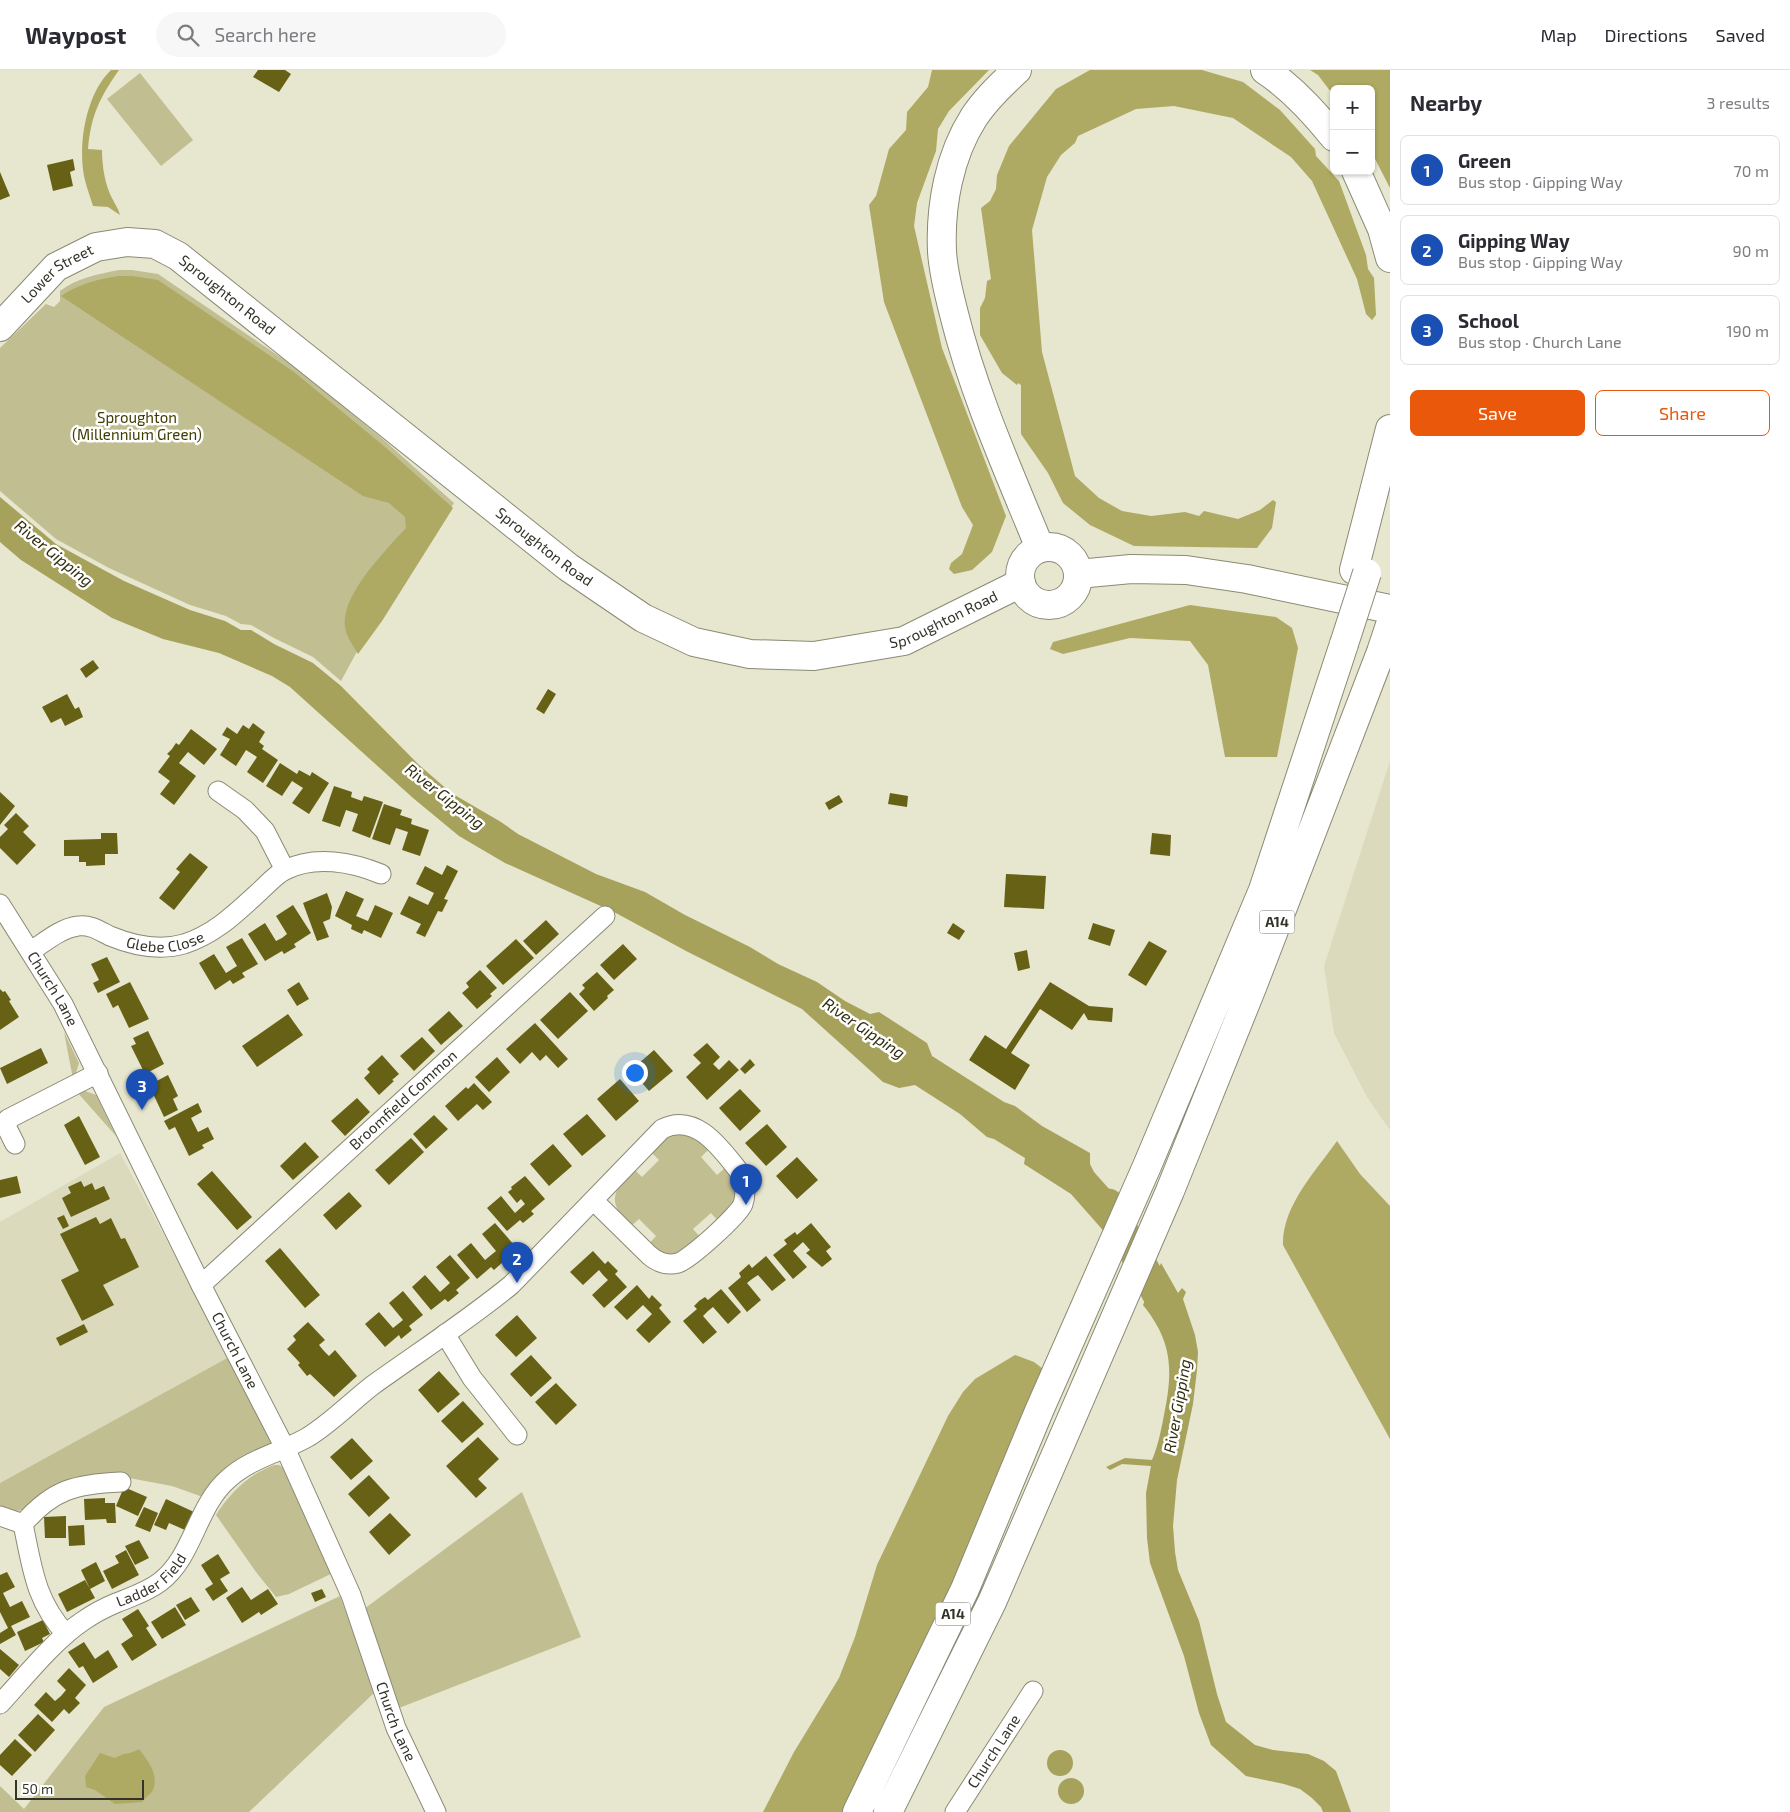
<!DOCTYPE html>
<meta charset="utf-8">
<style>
body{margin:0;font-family:"Exo 2",sans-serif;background:#f7f7f7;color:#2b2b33}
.controls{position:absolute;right:15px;top:15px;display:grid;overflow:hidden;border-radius:8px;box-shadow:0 1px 4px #0004}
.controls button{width:45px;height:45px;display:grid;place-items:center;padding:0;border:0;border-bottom:1px solid #e1e1e2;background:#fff;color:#2b2b33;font:25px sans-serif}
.scale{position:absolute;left:15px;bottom:12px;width:129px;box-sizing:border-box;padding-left:5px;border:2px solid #34332a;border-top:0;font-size:14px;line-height:18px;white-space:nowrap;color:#34332a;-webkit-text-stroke:4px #fff;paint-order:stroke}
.you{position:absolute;left:634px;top:1002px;width:18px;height:18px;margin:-12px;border:4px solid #fff;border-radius:50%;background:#1a73e8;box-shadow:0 0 0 8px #1a73e833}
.badge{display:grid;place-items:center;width:32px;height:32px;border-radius:50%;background:#ea580c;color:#fff;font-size:16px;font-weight:700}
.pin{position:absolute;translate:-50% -41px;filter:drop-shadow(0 1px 2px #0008)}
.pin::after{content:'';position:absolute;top:26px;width:18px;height:15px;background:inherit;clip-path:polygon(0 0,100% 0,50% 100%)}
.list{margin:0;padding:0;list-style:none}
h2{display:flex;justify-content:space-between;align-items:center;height:65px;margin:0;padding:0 20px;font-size:21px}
h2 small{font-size:16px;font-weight:400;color:#7c7c81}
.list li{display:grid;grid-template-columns:32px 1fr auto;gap:15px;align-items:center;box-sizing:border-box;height:70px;margin:0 10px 10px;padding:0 10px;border:1px solid #e1e1e2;border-radius:8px}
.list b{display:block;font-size:19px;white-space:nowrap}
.list p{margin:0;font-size:16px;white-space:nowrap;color:#7c7c81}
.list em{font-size:16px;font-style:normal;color:#7c7c81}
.actions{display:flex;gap:10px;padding:15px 20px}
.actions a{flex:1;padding:11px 0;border:1px solid #ea580c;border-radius:8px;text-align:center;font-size:18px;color:#ea580c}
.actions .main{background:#ea580c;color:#fff}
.icon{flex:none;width:28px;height:28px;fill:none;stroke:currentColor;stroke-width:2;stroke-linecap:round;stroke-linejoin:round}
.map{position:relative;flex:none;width:1390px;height:1742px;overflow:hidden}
header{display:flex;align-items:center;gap:30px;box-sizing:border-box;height:70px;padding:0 25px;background:#fff;border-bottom:1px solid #e1e1e2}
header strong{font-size:24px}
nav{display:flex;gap:28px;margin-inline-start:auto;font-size:18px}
.search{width:350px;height:45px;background:#f7f7f7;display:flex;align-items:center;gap:12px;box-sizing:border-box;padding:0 18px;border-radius:28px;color:#7c7c81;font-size:19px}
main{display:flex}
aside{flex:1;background:#fff}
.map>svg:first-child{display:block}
.built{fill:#dbdabc}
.green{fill:#c1be91}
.forest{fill:#aea963}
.water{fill:#a6a15b}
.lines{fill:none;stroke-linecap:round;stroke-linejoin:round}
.river{stroke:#a6a15b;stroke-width:31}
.building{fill:#676116}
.street-casing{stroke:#8b8a75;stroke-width:21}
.secondary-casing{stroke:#8b8a75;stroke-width:30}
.highway-casing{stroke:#8b8a75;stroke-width:30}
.street{stroke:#fff;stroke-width:19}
.secondary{stroke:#fff;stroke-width:28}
.highway{stroke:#fff;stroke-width:28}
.highway-bridge-casing{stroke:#8b8a75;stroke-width:30;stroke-linecap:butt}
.highway-bridge{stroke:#fff;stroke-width:28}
.labels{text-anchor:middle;stroke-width:5;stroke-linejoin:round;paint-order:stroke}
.shield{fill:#fff;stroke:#71706a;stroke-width:1}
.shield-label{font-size:14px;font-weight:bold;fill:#34332a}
.street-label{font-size:15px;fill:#34332a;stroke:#fff}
.park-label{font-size:15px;fill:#403c01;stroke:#fff}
.water-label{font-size:16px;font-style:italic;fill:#312f0f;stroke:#fff}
</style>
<header>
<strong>Waypost</strong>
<div class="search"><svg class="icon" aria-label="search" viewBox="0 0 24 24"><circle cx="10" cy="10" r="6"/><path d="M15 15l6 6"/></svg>Search here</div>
<nav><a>Map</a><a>Directions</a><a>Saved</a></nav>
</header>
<main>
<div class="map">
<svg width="1390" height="1742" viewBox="0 0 1390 1742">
<rect width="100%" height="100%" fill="#e7e6cf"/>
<path class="built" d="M1390,691V1060L1367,1027L1334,963L1324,896Z
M120,1083L229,1287L0,1413V1152Z"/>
<path class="green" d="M140,3L193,70L161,96L107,29Z
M119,200H132L158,204L295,297L385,371L454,433L360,576L341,611L313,587L274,568L251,555L241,554L226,546L190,535L109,498L56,469L0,421V278L46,234L54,237L60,231V221C77,208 98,204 119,200Z
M64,962L79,993L76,1003L73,1009Z
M85,1021L96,1025L116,1066L77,1022Z
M686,1061L710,1078L701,1087L717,1105L726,1097L732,1103L738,1126L719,1152L711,1143L693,1159L701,1168L672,1188L648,1175L656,1166L639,1149L630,1157C607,1130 612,1124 633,1098L642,1107L659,1090L650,1081L668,1064Z
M229,1287L271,1372L270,1375L205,1426H200L172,1416L124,1407L31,1436C20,1442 13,1442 0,1439V1413Z
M274,1395H279L286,1400L335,1502L289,1524L276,1527L256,1502L216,1445C231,1422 248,1405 274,1395Z
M522,1422L581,1567L399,1638L364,1539Z
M340,1526L375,1622L249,1742H0V1716L24,1739L104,1637Z"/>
<path class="forest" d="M111,0H119C100,27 91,45 88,79L102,80C102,96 105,116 113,130C116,136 118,138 120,145L108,137L93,136C90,126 86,116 84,106C78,73 86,24 111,0Z
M932,0H989L949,41L938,59L936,81L917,133L914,156L942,278L1006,446L992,482L972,500L954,504L949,499L951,493L962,484L973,455L962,437L884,232L869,135L876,126L889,79L906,60L907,42L928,17Z
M1090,0H1202L1243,12L1280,40L1315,79L1316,86L1339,111L1366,185L1368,199L1374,208L1376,245L1372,250L1366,244L1357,209L1312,111L1291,87L1233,48L1174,36L1136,39L1078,66L1075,73L1061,85L1047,107L1032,160L1042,282L1075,406L1099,428L1122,441L1151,446L1185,442L1199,446L1204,441L1238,449L1260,440L1273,430L1276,432L1272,458L1257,478L1134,476L1090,455L1063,433L1048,403L1021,364V315L1018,313L1017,315L1002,303L980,265V238L985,228L987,211L991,209L981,138L990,131L996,119L997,105L1009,76L1056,19Z
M1310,0H1390V118L1371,81V19H1334V26L1318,5Z
M119,206H132L158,210L294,302L385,377L453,438L382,551L358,584C353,575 346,567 345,556C341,525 386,480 406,458L405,447L389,433L363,426L61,226C79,214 98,209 119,206Z
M1190,535L1276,547L1292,558L1298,578L1277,687H1225L1208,595L1190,571L1130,568L1063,584L1050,579L1053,572Z
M1337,1071L1360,1104L1390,1136V1369L1283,1175C1282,1136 1316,1101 1337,1071Z
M1015,1285L1034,1292L1047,1302C983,1450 916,1597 846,1742H763L794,1682L839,1608L855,1567L877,1495L948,1346L963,1322L975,1309Z
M139,1679C148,1691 159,1704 153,1720C151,1724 145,1728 142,1732L115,1734L95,1720L86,1717L85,1706L100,1683L115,1688C124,1682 130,1685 139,1679Z"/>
<path class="water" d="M0,427L56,474L124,511L190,540L225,551L241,560H251L274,574L313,593L341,616L418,694L442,715L453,724L501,752L518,764L596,804L645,822L685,845L750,877L778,894L817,912L845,931L870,944L879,942L927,973L932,986L1004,1032L1015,1036L1042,1056L1090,1083V1094L1094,1102L1110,1120L1120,1134L1106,1165L1101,1158L1071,1124L1024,1094L1025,1088L994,1069L987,1067L960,1044L915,1015L899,1018L883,1012L802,939L688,882L614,842L505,793L459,766L413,728L290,617L272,606L219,583L163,569L112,548L21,490L0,472Z
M1161,1193L1178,1223L1182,1218L1186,1222L1183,1229L1195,1265L1198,1282L1197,1300L1193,1334L1177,1410L1173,1456L1175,1482L1178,1500L1199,1551L1217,1624L1226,1652L1255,1675L1273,1680L1308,1684L1324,1691L1336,1701L1351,1742H1323L1321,1737L1312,1728L1300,1719L1284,1714L1246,1706L1211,1675L1199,1643L1184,1586L1150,1493L1147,1468L1146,1423L1151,1396L1122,1394L1110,1400L1106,1397L1125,1388L1152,1390C1158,1376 1161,1361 1164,1345C1173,1301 1173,1272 1143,1235Z
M1047 1693a13 13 0 1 1 26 0a13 13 0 1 1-26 0Z
M1058 1721a13 13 0 1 1 26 0a13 13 0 1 1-26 0Z"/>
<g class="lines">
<path class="river" d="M1108,1134L1173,1252"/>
</g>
<path class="building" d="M258,0H285L291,4L279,22L253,7Z
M73,89L75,100L70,102L73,116L53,121L47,95Z
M0,102L10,126L0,130Z
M93,590L99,598L86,608L80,599Z
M548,619L556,624L544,644L536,639Z
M67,624L75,639L79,637L83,647L65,656L61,648L51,653L42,637Z
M253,653L265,662L259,672L264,676L262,679L278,690L263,713L247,702L257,687L246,680L236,696L220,685L230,669L222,665L227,657L237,664L243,655L249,659Z
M191,659L217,679L204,695L188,682L183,688L179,693L196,706L174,735L160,724L170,711L158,702L170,686L167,684L172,679L176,673L179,675Z
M280,693L297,704L299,700L310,706L312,702L329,713L309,744L292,733L303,718L292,711L282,726L266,716Z
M334,716L352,722L351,727L362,731L364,726L383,732L370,768L352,761L358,744L346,740L340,757L322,751Z
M0,722L15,736L0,755Z
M890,723L908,726L907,737L888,734Z
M839,725L843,732L829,740L825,733Z
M384,734L402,740L400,745L412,749L411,754L429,760L420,786L402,780L408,762L396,758L390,775L372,769Z
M16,743L29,756L23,762L36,775L17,795L0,778V767L8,759L4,755Z
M101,763H117L118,784H105V795L86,796V792H79V786H64V770L101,769Z
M1152,763L1171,765L1170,786L1150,784Z
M190,783L208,797L174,840L159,828L180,802L176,799Z
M447,795L458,801L444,829L448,830L442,842L438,841L425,867L416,863L421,854L400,844L409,826L428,835L434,823L416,814L425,796L442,805Z
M1006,804L1046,806L1044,839L1004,837Z
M346,821L364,829L356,846L368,851L375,835L393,843L381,868L364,860L362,864L351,859L352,855L335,846Z
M327,823L332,837L330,849L323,852L329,867L317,871L303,833Z
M293,835L311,863L294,874L296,877L284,884L282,881L265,891L248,864L265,853L276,871L282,868L287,864L276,846Z
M546,850L559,864L536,885L523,871Z
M953,853L965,861L959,870L947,863Z
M1093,853L1115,860L1110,876L1088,869Z
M242,868L258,894L242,903L245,907L233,914L230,910L215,920L199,893L214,884L226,903L237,896L226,877Z
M516,869L534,888L503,915L486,896Z
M1149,871L1167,881L1146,916L1128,905Z
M623,874L637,889L614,910L600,895Z
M1027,880L1030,898L1018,901L1014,883Z
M107,887L120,912L98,923L93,913L99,910L91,894Z
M480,900L497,918L490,924L492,926L477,939L462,923L469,917L466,913Z
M597,902L614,920L607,926L608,928L594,941L579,924L585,918L582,915Z
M130,912L149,949L129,958L118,935L113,938L106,924Z
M299,912L309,929L297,936L287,920Z
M1050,912L1089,936L1113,938L1112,952L1088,950L1084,943L1072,960L1040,939L1011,983L1030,995L1015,1020L969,990L985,965L1006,979Z
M0,919L3,922L5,921L11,930L9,931L19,947L0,960Z
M570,922L588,941L558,969L540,950Z
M449,941L463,956L441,975L428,960Z
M288,944L303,965L257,997L242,976Z
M535,953L568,989L558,998L546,985L540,991L532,982L520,994L506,979Z
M148,961L164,994L145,1004L131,976L136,974L133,968Z
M422,967L435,981L414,1001L400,986Z
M707,973L720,987L713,994L719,1000L729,990L739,1000L707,1030L686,1007L701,993L693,985Z
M41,978L48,993L7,1014L0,998Z
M654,980L673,1001L649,1021L631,1000Z
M382,985L399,1004L392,1010L394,1011L379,1025L364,1008L370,1002L367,999Z
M497,987L510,1002L489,1022L475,1007Z
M750,989L755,995L745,1004L740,999Z
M168,1005L178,1026L173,1029L178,1040L164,1047L149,1015Z
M620,1009L639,1031L616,1051L597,1029Z
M474,1013L492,1032L483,1040L477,1034L458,1051L445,1036L466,1017L468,1019Z
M740,1019L761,1041L740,1061L719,1038Z
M357,1028L370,1042L345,1066L331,1051Z
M198,1033L202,1042L191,1048L198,1062L208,1057L214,1069L202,1075L204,1078L189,1086L175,1057L169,1060L164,1051Z
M587,1044L606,1066L582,1086L563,1064Z
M434,1045L448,1059L426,1079L413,1064Z
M79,1046L100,1087L85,1095L64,1055Z
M767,1054L787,1077L766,1096L745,1073Z
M411,1068L424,1082L389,1115L375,1100Z
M305,1072L319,1087L293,1110L280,1096Z
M553,1074L572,1096L549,1116L530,1094Z
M797,1087L818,1110L797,1129L776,1106Z
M212,1101L252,1147L237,1160L197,1114Z
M17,1106L21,1123L0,1128V1110Z
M525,1106L545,1129L531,1141L534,1144L523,1153L520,1150L507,1161L487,1138L501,1126L515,1143L525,1134L521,1129L517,1133L508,1122L512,1119L511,1117Z
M81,1111L84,1117L92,1113L95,1120L104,1116L110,1129L71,1147L62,1128L71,1123L68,1117Z
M349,1122L362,1136L336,1160L323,1145Z
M64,1145L69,1156L63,1159L57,1148Z
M96,1147L100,1154L111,1148L121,1169L125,1168L139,1197L103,1215L114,1235L82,1251L61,1210L79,1201L60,1164Z
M495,1153L515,1176L501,1188L504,1191L494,1200L491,1197L477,1209L457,1185L471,1173L485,1190L496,1181L482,1164Z
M811,1153L831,1177L826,1181L832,1189L822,1197L806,1183L810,1180L803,1172L793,1181L807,1197L793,1209L773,1185L787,1174L784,1170L795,1162L797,1165Z
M280,1178L320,1225L305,1238L265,1191Z
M593,1181L605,1194L608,1191L618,1201L615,1204L627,1217L604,1238L592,1225L608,1210L603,1205L599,1200L583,1215L570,1202Z
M450,1185L470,1208L456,1220L459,1223L453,1228L448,1232L445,1229L431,1240L412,1217L425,1205L440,1222L450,1213L436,1197Z
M766,1186L786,1210L772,1221L758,1205L752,1209L747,1213L761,1230L747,1242L728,1218L741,1207L739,1203L749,1194L752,1198Z
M637,1215L649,1229L652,1225L662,1235L659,1238L671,1252L649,1273L636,1260L652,1244L643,1235L627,1250L614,1237Z
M721,1219L741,1242L728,1254L713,1237L708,1241L703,1246L717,1262L703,1274L683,1251L697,1239L694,1236L699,1231L705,1227L708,1230Z
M403,1221L423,1245L409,1256L412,1260L401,1269L399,1265L385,1277L365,1254L379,1242L393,1258L403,1250L389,1233Z
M517,1245L537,1268L516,1287L495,1265Z
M308,1252L325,1270L319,1275L324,1281L329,1286L335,1280L357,1306L334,1327L310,1304L307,1306L298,1295L300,1293L287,1279L296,1270L293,1266Z
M84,1254L88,1262L60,1276L56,1268Z
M531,1285L552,1308L531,1327L510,1304Z
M439,1301L460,1324L438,1343L418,1320Z
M556,1313L577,1335L556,1355L535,1332Z
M463,1331L484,1354L462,1373L441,1351Z
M478,1367L499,1389L478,1409L487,1418L476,1428L446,1396Z
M352,1368L373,1391L351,1410L330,1387Z
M369,1405L390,1428L369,1447L348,1424Z
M124,1417L147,1427L138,1446L116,1436Z
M105,1428V1433H115L116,1453H107L106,1449L85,1450L84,1429Z
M166,1429L194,1442L185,1460L169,1453L166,1460L154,1455Z
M144,1437L158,1443L150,1462L135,1456Z
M390,1443L411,1465L389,1485L369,1462Z
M66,1446V1468H45L44,1447Z
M84,1455L85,1475L69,1476L68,1456Z
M139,1470L149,1488L135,1495L125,1476Z
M126,1480L139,1505L112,1519L103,1501L119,1493L115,1486Z
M218,1484L230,1503L220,1509L228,1521L213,1531L205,1519L213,1514L201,1495Z
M96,1492L105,1511L90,1519L81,1500Z
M7,1502L15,1517L3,1523L10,1537L22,1531L30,1547L11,1556L16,1565L0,1574V1563L8,1558L0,1542V1505Z
M85,1510L95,1528L67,1542L58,1524Z
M242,1517L251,1530L268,1519L278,1534L261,1545L259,1542L242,1553L226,1528Z
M322,1519L326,1527L315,1532L311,1523Z
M191,1527L200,1541L185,1550L176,1535Z
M175,1537L186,1555L162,1569L151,1552Z
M138,1539L149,1556L146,1558L157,1575L132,1591L121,1574L133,1566L122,1549Z
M43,1550L50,1564L42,1568L44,1572L25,1581L17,1562Z
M84,1572L95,1589L108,1580L118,1597L93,1613L83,1596L79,1598L68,1582Z
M0,1579L19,1595L9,1607L0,1599Z
M69,1598L86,1615L75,1628L80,1633L69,1644L64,1639L52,1652L34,1635L46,1622L55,1631L61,1626L66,1620L57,1611Z
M38,1644L55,1660L35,1682L18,1665Z
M15,1669L32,1685L12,1706L0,1695V1685Z"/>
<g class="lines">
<g class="street-casing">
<g id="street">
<path d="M218,721L245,740L265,761L285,800"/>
<path id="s1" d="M0,834L63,934L201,1215L285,1378L351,1525L396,1658L436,1742"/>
<path id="s2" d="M31,881C45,872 61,858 78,856C90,854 100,861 110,866C134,876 159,881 184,874C215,864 236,843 259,822C267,815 275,805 285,800C315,785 352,792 381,804"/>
<path d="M15,1074L7,1058L8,1049L98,1003"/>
<path id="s3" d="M201,1215L605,846"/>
<path d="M445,1264L472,1308L517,1365"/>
<path d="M0,1446L23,1454"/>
<path d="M66,1564C35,1531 32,1496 23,1454C53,1419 76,1414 121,1412"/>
<path id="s4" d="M0,1634C24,1608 54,1570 83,1551C93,1544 104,1538 116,1533C131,1527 147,1522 160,1512C194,1486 196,1437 228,1409C251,1388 282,1382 308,1367C332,1352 351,1332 373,1315C419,1282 467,1251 511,1215L662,1059C695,1042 720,1077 738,1100C744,1110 747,1122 743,1134C739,1145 689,1190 678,1193C667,1196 657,1192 649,1185L594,1131"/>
<path id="s5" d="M955,1742L1033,1621"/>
</g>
</g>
<g class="secondary-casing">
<g id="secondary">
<path id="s6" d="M0,257L56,197L96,177L127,172L155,174L178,186L568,497L643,548L694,572L750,584L814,586L904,571L1021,513"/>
<circle cx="1049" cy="506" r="29"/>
<path d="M1078,504L1131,499L1186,500L1247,509L1390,539"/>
</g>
</g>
<g class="highway-casing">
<path id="highway" d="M1017,0C1001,15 986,29 974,47C949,86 940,136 942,181C943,202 949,224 954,244C974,325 1009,402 1040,478
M1265,0C1292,18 1314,42 1334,67
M1356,101L1382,159L1390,188
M1354,500L1390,359
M857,1742L965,1519L1039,1341L1147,1096L1263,820L1344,574
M888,1742L992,1532L1170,1121L1253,915L1381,582L1390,555"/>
</g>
<use href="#street" class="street"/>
<use href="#secondary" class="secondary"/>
<use href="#highway" class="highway"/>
<g class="highway-bridge-casing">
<path id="highway-bridge" d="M1344,574L1367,503"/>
</g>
<use href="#highway-bridge" class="highway-bridge"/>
</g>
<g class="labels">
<g class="shield">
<rect x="1259.5" y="840.5" width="35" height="23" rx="4"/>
<rect x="935.5" y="1532.5" width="35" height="23" rx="4"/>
</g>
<g class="shield-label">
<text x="1277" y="857">A14</text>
<text x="953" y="1549">A14</text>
</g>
<g class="street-label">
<text dy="5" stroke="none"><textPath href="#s6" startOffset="79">Lower Street</textPath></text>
<text dy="5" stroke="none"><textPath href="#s6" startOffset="275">Sproughton Road</textPath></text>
<text dy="5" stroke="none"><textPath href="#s6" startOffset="680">Sproughton Road</textPath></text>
<text dy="5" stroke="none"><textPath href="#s6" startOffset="1115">Sproughton Road</textPath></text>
<text dy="5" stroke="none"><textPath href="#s2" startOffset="145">Glebe Close</textPath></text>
<text dy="5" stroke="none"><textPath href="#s1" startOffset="100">Church Lane</textPath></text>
<text dy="5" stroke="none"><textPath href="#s3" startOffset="274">Broomfield Common</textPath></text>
<text dy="5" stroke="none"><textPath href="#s1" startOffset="505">Church Lane</textPath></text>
<text dy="5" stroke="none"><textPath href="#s4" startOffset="198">Ladder Field</textPath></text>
<text dy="5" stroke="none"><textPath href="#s1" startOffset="910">Church Lane</textPath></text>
<text dy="5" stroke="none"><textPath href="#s5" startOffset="72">Church Lane</textPath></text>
</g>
<g class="park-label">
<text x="137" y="353">Sproughton<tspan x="137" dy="17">(Millennium Green)</tspan></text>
</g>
<g class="water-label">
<text transform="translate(54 483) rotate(39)" y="6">River Gipping</text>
<text transform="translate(445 726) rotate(38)" y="6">River Gipping</text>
<text transform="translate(864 958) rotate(34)" y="6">River Gipping</text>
<text transform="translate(1177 1336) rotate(-80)" y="6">River Gipping</text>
</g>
</g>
</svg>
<div class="controls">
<button>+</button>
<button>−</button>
</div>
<div class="scale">50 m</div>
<div class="you"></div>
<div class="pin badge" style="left:746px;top:1135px;background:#1a4fb4">1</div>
<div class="pin badge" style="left:517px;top:1213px;background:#1a4fb4">2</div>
<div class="pin badge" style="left:142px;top:1040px;background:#1a4fb4">3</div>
</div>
<aside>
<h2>Nearby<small>3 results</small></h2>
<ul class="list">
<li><span class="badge" style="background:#1a4fb4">1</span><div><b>Green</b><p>Bus stop · Gipping Way</p></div><em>70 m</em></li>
<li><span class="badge" style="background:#1a4fb4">2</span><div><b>Gipping Way</b><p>Bus stop · Gipping Way</p></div><em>90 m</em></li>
<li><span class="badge" style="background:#1a4fb4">3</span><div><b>School</b><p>Bus stop · Church Lane</p></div><em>190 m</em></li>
</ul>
<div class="actions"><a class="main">Save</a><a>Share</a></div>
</aside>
</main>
